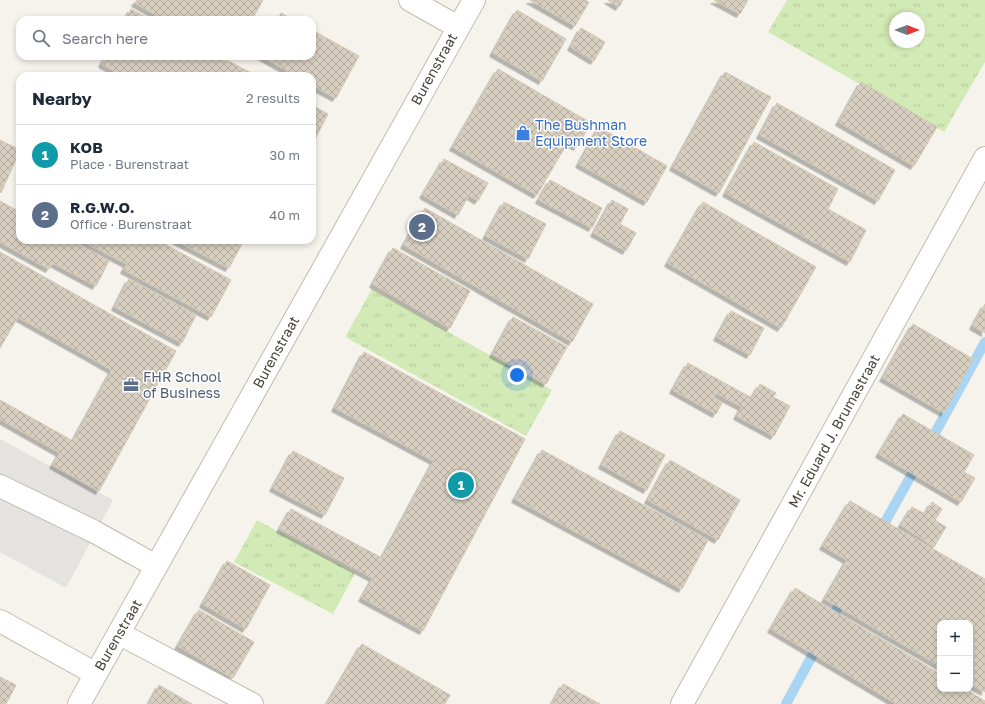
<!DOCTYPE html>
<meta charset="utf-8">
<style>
body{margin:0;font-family:"Golos Text",sans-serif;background:#f6f6f7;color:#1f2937}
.controls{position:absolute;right:12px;bottom:12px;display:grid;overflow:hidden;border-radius:8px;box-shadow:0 2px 6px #0003}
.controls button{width:36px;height:36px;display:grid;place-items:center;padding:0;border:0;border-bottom:1px solid #e0e1e3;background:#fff;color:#1f2937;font:20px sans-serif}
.compass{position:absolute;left:889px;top:12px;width:36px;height:36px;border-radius:50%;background:#fff;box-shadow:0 2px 6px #0003;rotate:90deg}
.you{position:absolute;left:517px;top:375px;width:14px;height:14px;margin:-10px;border:3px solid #fff;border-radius:50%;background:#1a73e8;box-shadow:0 0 0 6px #1a73e833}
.badge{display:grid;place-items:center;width:26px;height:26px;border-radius:50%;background:#0f766e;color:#fff;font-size:13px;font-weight:700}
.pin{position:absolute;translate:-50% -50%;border:2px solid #fff;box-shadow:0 1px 4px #0006}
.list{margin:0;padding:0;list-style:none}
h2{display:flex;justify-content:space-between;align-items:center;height:52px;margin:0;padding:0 16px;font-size:17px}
h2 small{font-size:13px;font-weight:400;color:#747a83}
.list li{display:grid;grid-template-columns:26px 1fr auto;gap:12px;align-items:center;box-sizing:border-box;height:60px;padding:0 16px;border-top:1px solid #e0e1e3}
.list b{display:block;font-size:15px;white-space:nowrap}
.list p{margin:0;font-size:13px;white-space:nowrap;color:#747a83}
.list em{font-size:13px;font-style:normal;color:#747a83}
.icon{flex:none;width:22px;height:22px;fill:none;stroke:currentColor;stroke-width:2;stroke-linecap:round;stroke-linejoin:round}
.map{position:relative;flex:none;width:985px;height:704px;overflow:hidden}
.search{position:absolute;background:#fff;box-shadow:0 2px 6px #0003;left:16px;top:16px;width:300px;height:44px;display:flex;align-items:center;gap:10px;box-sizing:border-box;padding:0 14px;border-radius:12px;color:#747a83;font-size:15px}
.panel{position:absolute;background:#fff;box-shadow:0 2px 6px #0003;left:16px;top:72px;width:300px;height:172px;border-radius:12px}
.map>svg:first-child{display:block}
.grass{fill:url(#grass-tufts);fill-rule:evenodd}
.parking{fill:#e5e3e0}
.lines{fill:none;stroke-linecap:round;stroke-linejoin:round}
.stream{stroke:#a9d4f2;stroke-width:10}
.building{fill:url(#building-cross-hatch);stroke:#d3c7b4;filter:url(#shadow)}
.minor-casing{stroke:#c2bbae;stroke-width:24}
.minor{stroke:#fff;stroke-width:22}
.labels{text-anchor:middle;stroke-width:3;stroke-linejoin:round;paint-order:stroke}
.street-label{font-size:14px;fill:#4b4439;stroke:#fff}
.shop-label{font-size:14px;fill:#366cbe;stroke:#fff;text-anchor:start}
.service-label{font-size:14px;fill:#4e5e75;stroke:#fff;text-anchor:start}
</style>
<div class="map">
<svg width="985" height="704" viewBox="0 0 985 704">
<defs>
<pattern id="grass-tufts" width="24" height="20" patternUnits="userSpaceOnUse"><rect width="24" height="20" fill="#d2eab5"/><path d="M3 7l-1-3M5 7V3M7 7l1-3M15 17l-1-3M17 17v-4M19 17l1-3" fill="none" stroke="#b6ca9c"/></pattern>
<pattern id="building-cross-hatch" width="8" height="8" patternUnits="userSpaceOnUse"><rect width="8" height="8" fill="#d8cfc1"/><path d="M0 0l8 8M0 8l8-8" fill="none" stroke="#b1aa9e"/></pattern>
<filter id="shadow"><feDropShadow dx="-3.5" dy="3.5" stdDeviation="0" flood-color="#0004"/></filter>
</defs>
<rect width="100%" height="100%" fill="#f6f3ec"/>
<path class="grass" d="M787,0H985V62L944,132L768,32ZM895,18H919V42H895Z
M372,289L552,390L526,436L345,337Z
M257,520L355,573L333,614L234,562Z"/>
<path class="parking" d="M0,439L113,500L66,588L0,552Z"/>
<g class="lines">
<path class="stream" d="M929,444L985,342
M879,533L918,463
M829,624L844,596
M786,704L819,643"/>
</g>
<path class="building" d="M137,0H263L252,20H165L135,3Z
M530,0H585L589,2L575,26Z
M608,0H623L619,7Z
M714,0H748L740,14Z
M131,9L152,20H125Z
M517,10L566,39L542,81L493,53Z
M281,13L294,20H278Z
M581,28L605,42L594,61L571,47Z
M312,30L359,56L336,98L312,85V76H297L261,56H312Z
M106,56H219L257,76H123L102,64Z
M498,69L591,123L577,147L568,142L537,195L453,147Z
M725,72L771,97L719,193L673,167Z
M861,82L937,127L914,166L839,122Z
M777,103L895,170L878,201L760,135Z
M312,105L328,114L312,145Z
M599,127L667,166L647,202L579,164Z
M0,140L20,150L1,193L0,192Z
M754,142L838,189L828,209L866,230L850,262L726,193Z
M444,159L488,183L478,201L469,195L458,215L423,195Z
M550,180L602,208L592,228L539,200Z
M612,200L628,209L620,224L636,233L626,251L594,233Z
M0,201L20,212V240H71L109,261L96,286L53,263L49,269L0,242Z
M504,202L546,224L528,259L486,236Z
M703,202L816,267L781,328L668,263Z
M425,208L593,304L572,342L404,245Z
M80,240H138L127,264Z
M140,240H157L231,280L211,317L124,270Z
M175,240H244L229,268Z
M393,248L470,291L450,328L373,284Z
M0,252L176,351L99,491L53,465L60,453L0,419V400L73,441L112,370L18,317L0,348Z
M129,279L196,315L182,343L115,307Z
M985,304V333L973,326Z
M731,311L764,328L750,355L717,337Z
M513,317L567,347L546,384L493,354Z
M913,324L973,359L944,413L883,378Z
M364,352L525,439L423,631L362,598L373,578L280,529L291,509L382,558L434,461L335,408Z
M688,363L752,398L760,384L776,393L773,397L790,406L774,436L737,416L742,407L716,393L713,398L722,403L716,414L673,390Z
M903,414L974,455L964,472L975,478L961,502L879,454Z
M620,431L665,455L647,490L602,465Z
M542,450L708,540L682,589L515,499Z
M293,451L344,478L325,515L273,488Z
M670,460L740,500L718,540L648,500Z
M850,501L985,579V692L970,684V623H940V666L825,599L847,560L823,546Z
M932,502L942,509L935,520L946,527L934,547L901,525L912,507L925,514Z
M227,561L270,585L246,629L203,604Z
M795,588L940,674V689H965L985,701V704H897L771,629Z
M199,610L254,642L233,678L178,646Z
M362,644L450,695L445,704H327Z
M0,677L16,685L6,704H0Z
M563,684L600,704H552Z
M159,685L192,704H149Z"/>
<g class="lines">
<g class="minor-casing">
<path id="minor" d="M410,0L458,27
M0,486L93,531L156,566
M0,621L96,674
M120,634L252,704
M79,704L474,0
M682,704L985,158"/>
</g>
<use href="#minor" class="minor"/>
</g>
<defs>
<g id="shop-bare" transform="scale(1.2)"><path d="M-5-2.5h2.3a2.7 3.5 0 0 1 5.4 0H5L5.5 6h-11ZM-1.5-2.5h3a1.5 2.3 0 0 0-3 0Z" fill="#3f7fe0" stroke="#fff" stroke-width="2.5" paint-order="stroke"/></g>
<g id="office-bare" transform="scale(1.2)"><path d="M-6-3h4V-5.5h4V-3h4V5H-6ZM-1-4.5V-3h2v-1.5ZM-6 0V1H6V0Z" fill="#5c6f8a" stroke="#fff" stroke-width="2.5" paint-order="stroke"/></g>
</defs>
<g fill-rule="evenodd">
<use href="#shop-bare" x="523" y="133"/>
<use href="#office-bare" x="131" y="385"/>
</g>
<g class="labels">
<g class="street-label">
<text transform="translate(434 69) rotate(-61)" y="5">Burenstraat</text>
<text transform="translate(276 352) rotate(-61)" y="5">Burenstraat</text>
<text transform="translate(834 431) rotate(-61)" y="5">Mr. Eduard J. Brumastraat</text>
<text transform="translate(118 635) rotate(-60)" y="5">Burenstraat</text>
</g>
<g class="shop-label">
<text x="535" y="130">The Bushman<tspan x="535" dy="16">Equipment Store</tspan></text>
</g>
<g class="service-label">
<text x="143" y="382">FHR School<tspan x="143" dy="16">of Business</tspan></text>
</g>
</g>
</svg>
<div class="controls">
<button>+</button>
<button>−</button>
</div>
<svg class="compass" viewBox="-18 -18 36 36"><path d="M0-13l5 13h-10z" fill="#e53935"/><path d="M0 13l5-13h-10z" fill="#747a83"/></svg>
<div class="you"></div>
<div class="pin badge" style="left:461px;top:485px;background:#0f9aa8">1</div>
<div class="pin badge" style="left:422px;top:227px;background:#5c6f8a">2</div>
<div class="search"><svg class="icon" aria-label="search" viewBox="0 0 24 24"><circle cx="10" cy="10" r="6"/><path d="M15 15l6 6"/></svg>Search here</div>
<section class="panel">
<h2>Nearby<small>2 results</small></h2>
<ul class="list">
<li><span class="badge" style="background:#0f9aa8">1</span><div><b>KOB</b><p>Place · Burenstraat</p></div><em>30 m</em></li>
<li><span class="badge" style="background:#5c6f8a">2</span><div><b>R.G.W.O.</b><p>Office · Burenstraat</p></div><em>40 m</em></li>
</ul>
</section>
</div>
